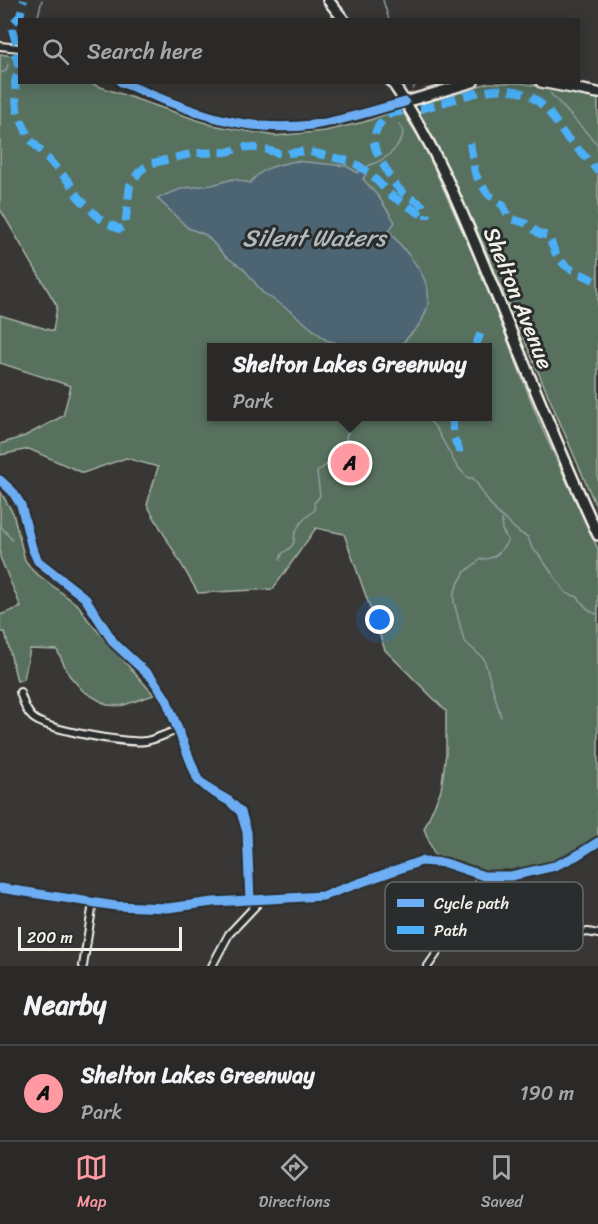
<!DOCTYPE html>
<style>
body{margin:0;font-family:Sriracha,sans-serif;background:#323130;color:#f1f3f6}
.scale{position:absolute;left:18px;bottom:15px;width:164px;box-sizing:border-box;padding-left:6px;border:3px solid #f4f1e8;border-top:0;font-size:16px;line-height:21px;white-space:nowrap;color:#f4f1e8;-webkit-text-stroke:4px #2a2d2e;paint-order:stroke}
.you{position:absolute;left:380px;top:620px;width:21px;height:21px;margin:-15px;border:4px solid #fff;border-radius:50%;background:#1a73e8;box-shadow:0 0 0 9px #1a73e833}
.badge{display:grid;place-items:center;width:39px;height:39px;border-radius:50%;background:#ff9aa2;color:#111;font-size:20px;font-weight:700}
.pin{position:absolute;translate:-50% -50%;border:3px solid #fff;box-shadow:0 2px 6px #0006}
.popup{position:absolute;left:207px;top:343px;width:285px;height:78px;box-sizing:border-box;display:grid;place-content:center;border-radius:0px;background:#2a2928;filter:drop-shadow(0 2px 4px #0005);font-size:20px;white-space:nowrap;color:#a5a6a8}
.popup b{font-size:22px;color:#f1f3f6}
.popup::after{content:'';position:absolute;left:50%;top:100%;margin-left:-12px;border:12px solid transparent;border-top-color:#2a2928}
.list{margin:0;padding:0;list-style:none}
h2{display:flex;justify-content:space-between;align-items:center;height:78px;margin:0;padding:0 24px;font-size:26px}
h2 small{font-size:20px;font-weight:400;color:#a5a6a8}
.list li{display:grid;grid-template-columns:39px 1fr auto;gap:18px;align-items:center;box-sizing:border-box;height:96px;padding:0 24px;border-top:2px solid #464545}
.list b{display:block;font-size:22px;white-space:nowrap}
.list p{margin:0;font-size:20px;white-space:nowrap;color:#a5a6a8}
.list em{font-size:20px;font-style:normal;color:#a5a6a8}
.icon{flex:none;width:33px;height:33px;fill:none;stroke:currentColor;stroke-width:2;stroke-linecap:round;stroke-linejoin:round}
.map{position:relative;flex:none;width:598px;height:966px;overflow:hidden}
.search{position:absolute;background:#2a2928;box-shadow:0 3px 15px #0003;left:18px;right:18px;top:18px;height:66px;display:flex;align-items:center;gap:15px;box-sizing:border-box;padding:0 21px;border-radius:0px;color:#a5a6a8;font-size:22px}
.sheet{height:174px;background:#2a2928}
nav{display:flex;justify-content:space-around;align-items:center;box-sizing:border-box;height:84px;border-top:2px solid #464545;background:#2a2928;font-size:16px;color:#a5a6a8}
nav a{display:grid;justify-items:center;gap:3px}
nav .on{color:#ff9aa2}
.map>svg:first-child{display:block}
.green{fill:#58715e;stroke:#a6b1a3;stroke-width:1.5;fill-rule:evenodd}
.water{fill:#4d6572;stroke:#909da1;stroke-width:1.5}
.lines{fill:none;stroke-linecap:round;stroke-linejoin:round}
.stream{stroke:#909da1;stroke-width:1.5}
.minor-casing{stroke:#f4f1e8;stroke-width:10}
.secondary-casing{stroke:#f4f1e8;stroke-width:14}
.minor{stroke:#2a2d2e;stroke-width:6}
.secondary{stroke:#2a2d2e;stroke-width:9}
.quiet{stroke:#4cb0f7;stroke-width:8;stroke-dasharray:15 8;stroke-linecap:butt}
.cycleway-casing{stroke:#2a2d2e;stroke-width:13}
.cycleway{stroke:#6dadf4;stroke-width:9}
.labels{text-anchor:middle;stroke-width:6;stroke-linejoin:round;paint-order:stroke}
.street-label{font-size:22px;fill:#f4f1e8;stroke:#2a2d2e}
.water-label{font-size:24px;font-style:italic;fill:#b1b9b9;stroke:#2a2d2e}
.key{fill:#2a2d2e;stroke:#676866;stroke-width:1.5}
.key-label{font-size:16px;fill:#f4f1e8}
</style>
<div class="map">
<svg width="598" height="966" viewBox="0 0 598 966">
<rect width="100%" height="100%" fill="#383736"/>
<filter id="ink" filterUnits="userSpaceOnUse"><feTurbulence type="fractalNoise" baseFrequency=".0167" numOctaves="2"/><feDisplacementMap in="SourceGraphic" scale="12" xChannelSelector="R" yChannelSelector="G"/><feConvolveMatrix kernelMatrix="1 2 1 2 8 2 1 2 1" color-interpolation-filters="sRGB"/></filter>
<g filter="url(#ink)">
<path class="green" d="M0,54L19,57L20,82L89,83L212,125L275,136L325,131L364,122L395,111L404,114L424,145L485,282L541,426L598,549V837L568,856L518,871L490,874L435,856L424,829L441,790L446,753V711L385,650L344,534L316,528L273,589L198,593L147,505L158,467L126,458L83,473L29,449L0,455V444L25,436L63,416L71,386L0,363V315L53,331L57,306L0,209ZM212,348H488V416H212Z
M488,83H520L598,96V511L477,230L419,114L425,102Z
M0,491L13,513L25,560L33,571L79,606L88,620L154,695L121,706L107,705L83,691L69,675L57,650L30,649L24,679L17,681L5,632H0V615L21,607L0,557Z"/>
<path class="water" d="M296,161L346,166L358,173L360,170L366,174L363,179L378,196L395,222L389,231C411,259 446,289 418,326C412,334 405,339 400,347H352L326,340L289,310L262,292L244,269L225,256L206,235L188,228L157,198L184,188L212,185L233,179L250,183C262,167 278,165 296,161Z"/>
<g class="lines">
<path class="stream" d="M383,0L389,20
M37,20L42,0
M0,73L6,71L8,64
M413,89L417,82
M550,93L598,145
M362,172C368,163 374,165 383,159C392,154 403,141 403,131L399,124
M425,416L436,428L456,465L468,478H473C483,491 489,507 502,517V530L508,540C501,551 496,560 481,559L465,572L458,584L454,593V602L464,641L484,659L501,717
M502,517L520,533L528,537L532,548L539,555L566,593L578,597C583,604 589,613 598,614
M0,525L12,540
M280,560L282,554L291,547L294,542C293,529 304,518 315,510L314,503L320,496L317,472L332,460L334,452L344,447L347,434L353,423L362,416"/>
<g class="minor-casing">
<path id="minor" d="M0,46L20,48
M121,82C185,109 240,134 312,125C343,121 374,110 405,102
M0,480L12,491L21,505L32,548L38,561L85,598L114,643L152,678L166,699L198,780L210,790L229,801L241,812L247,832L250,900
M20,692C23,701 25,710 32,717C45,730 128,744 146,741C157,739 168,733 178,730
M479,887L519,904L552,931L566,935L588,932L598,934
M0,888L116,906L168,908L213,902L323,896L421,861L445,863L484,876H511L555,866L576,856L598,842
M83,966L93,903
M212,966L229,934L261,900
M428,966L478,894L479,876"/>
</g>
<g class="secondary-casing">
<path id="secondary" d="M328,0L344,20
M392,82C436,145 464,216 493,287C527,370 560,453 598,535
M541,82L598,93
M405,102L473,82"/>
</g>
<use href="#minor" class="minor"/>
<use href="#secondary" class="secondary"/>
<path class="quiet" d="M16,43L11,25L20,16L24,0
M15,53L19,67L15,82L17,110L29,138L69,182L78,197L99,218L119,229L125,227L130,185L139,172L145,167L153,163L194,153L227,152L245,147L264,149L281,154L306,151L353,162L368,172L392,196L427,218
M420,109C458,101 508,72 542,105C553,115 558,127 567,138C577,149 589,159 598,172
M402,112C393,112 387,114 382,121C377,127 373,136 374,143C374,150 393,183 399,189C408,200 428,201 427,218
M470,143L475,173L479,181L488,194L503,205L509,218L525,223L540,234L549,236C559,270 569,267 598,282
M475,348L481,332
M453,416V436L459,450L460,458"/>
<g class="cycleway-casing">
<path id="cycleway" d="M121,82C185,109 240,134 312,125C343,121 374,110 405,102
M0,480L12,491L21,505L32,548L38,561L85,598L114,643L152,678L166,699L198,780L210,790L229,801L241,812L247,832L250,900
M0,888L116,906L168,908L213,902L323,896L421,861L445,863L484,876H511L555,866L576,856L598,842"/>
</g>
<use href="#cycleway" class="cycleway"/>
</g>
</g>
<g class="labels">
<g class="street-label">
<text transform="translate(519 298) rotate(68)" y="8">Shelton Avenue</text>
</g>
<g class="water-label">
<text x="314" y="246">Silent Waters</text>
</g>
</g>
<rect x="385" y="882" width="198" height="69" rx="9" class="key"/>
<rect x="397" y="899" width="27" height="8" fill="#6dadf4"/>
<rect x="397" y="926" width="27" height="8" fill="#4cb0f7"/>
<g class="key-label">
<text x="434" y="909">Cycle path</text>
<text x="434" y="936">Path</text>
</g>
</svg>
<div class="scale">200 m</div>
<div class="you"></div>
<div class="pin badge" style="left:350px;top:463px">A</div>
<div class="popup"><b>Shelton Lakes Greenway</b>Park</div>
<div class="search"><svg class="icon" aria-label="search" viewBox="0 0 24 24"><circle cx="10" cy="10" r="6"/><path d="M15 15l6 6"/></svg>Search here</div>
</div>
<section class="sheet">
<h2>Nearby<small></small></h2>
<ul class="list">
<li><span class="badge">A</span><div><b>Shelton Lakes Greenway</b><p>Park</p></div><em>190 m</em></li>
</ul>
</section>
<nav>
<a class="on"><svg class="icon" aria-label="map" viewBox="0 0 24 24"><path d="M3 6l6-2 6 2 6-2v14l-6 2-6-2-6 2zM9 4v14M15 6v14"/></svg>Map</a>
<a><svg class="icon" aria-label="directions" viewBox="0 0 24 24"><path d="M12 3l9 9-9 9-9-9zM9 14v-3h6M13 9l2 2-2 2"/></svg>Directions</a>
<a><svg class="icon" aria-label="saved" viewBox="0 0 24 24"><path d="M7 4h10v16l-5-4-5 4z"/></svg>Saved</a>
</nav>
